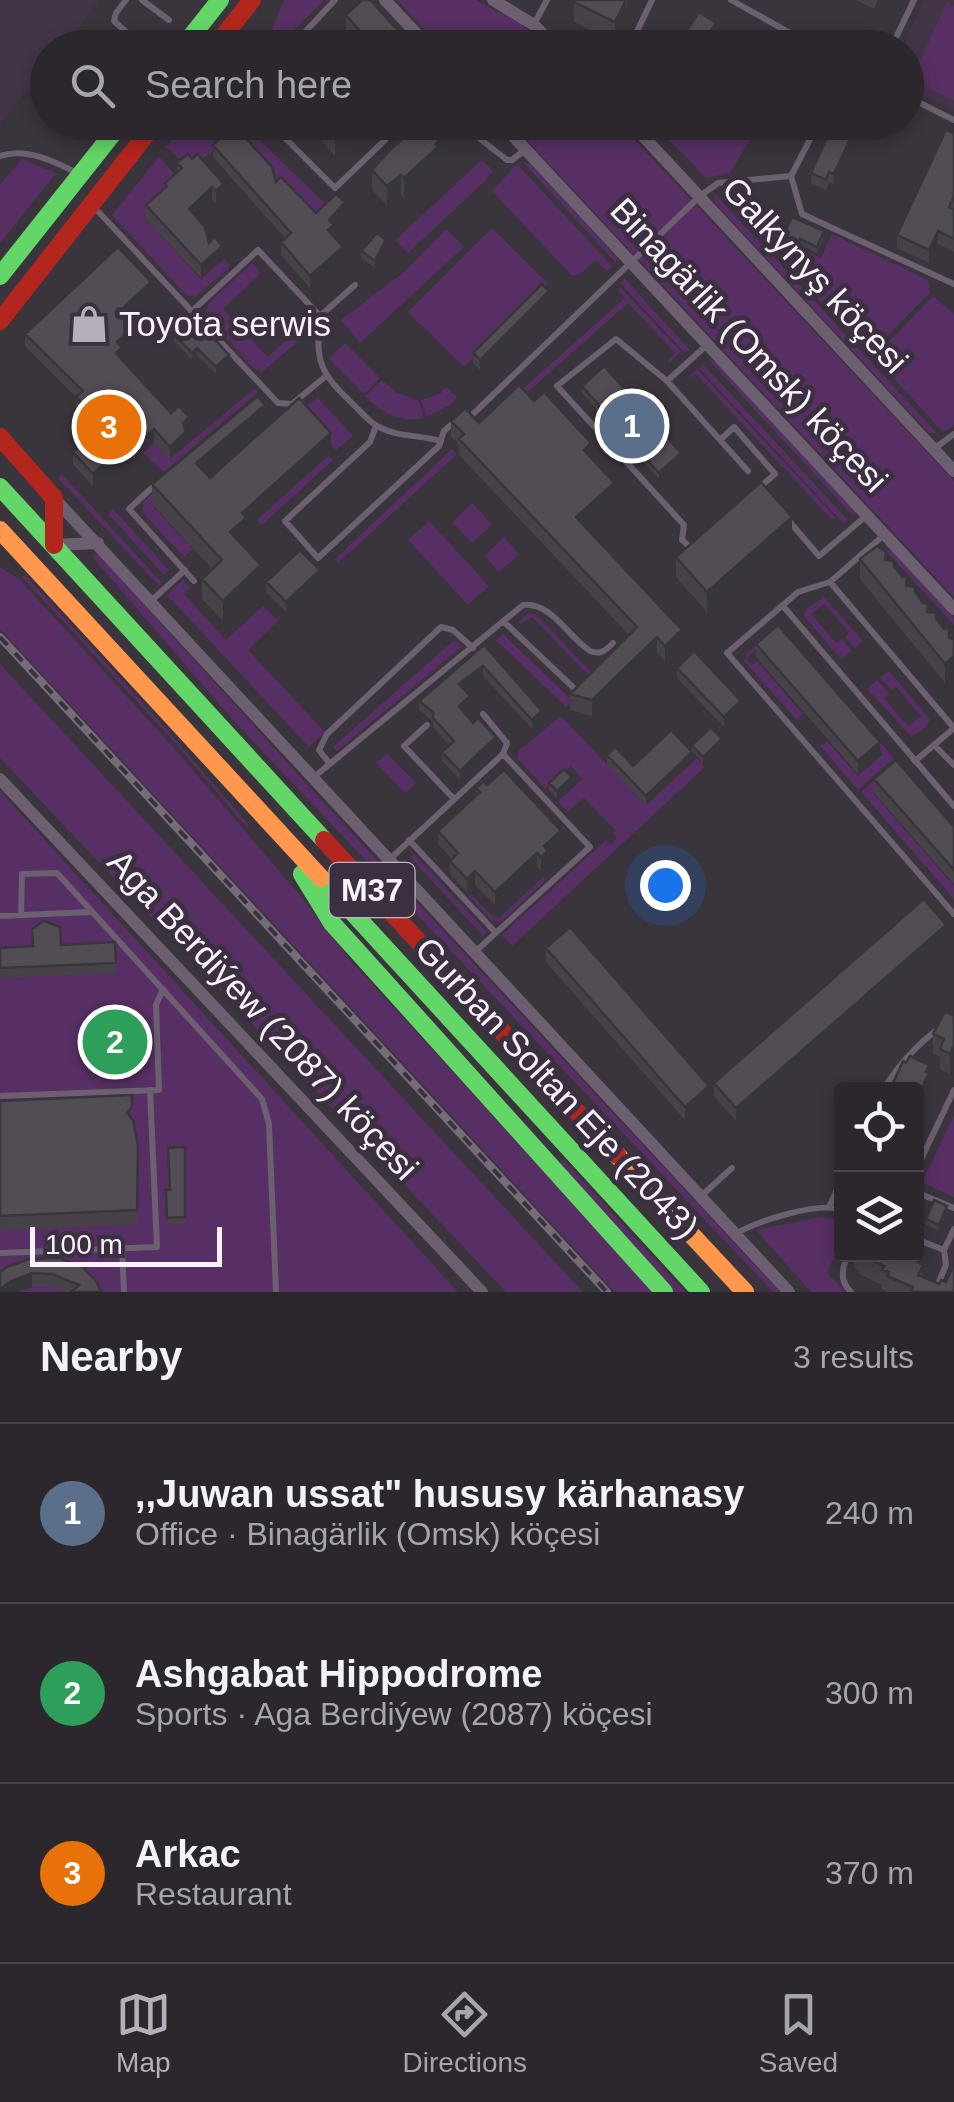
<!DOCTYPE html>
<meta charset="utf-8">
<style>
body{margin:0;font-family:Helvetica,sans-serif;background:#342f35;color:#f1f3f6}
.controls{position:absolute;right:30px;bottom:30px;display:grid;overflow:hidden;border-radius:10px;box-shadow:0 5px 15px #0003}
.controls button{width:90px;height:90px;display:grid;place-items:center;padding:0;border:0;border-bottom:2px solid #484449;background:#2c272d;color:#f1f3f6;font:50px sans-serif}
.scale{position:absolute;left:30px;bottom:25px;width:192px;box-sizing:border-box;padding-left:10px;border:5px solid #f9f1fc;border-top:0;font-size:28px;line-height:35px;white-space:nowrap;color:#f9f1fc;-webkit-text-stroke:8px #3b303f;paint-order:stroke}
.you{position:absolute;left:665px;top:885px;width:35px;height:35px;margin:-25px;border:8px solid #fff;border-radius:50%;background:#1a73e8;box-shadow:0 0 0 15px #1a73e833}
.badge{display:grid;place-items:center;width:65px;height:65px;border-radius:50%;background:#b6afb9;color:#fff;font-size:32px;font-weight:700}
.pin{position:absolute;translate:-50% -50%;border:5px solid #fff;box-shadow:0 2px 10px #0006}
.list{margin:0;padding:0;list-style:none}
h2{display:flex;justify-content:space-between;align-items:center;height:130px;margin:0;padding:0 40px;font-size:42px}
h2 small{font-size:32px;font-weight:400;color:#a6a5aa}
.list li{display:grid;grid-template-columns:65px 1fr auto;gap:30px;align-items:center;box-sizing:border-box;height:180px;padding:0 40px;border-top:2px solid #484449}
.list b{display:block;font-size:38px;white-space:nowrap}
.list p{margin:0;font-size:32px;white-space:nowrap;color:#a6a5aa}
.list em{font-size:32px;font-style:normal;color:#a6a5aa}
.icon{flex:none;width:55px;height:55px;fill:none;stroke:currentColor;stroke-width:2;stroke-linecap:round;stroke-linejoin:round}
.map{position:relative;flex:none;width:954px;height:1292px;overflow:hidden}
.search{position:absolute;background:#2c272d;box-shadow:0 5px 15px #0003;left:30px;right:30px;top:30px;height:110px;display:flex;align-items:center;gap:25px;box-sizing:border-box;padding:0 35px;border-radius:55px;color:#a6a5aa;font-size:38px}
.sheet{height:670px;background:#2c272d}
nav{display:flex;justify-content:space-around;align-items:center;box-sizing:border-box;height:140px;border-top:2px solid #484449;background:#2c272d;font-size:28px;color:#a6a5aa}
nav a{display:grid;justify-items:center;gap:5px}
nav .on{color:#b6afb9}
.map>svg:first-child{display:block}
.built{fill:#433548}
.green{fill:#572f64}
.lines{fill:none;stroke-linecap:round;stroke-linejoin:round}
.lane{stroke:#6c6070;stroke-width:6}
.street{stroke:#6c6070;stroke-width:12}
.fast{stroke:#63d668;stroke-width:18}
.slow{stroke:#ff974d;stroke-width:18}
.jam{stroke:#b3261e;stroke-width:18}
.rail-casing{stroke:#746c77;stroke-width:8}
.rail{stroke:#3b303f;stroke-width:4;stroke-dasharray:11;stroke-linecap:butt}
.wall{fill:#474248}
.shaded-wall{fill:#39363b}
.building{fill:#524d54;stroke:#39363b;stroke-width:2.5}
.labels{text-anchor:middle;stroke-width:10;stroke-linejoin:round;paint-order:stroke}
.shield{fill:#3b303f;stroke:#c0b7c3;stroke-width:2.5}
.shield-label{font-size:32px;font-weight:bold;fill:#f9f1fc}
.street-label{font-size:35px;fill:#f9f1fc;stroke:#3b303f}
.poi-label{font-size:35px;fill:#f9f1fc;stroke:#3b303f;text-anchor:start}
</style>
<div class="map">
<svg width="954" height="1292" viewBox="0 0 954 1292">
<rect width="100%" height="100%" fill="#3a343c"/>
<path class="built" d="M0,0H100L62,47L48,48L47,65L0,124Z
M924,0H954V110L907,88L906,48H902Z"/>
<path class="green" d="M284,0H324L277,47H259L270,34Z
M397,0H476L519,23L547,47H441Z
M947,2L954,6V100L911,80Z
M708,122L760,123L730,173L706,178L667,138L677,123Z
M186,123H236L238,126C233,136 202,159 190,169L166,147Z
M511,123H619L954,481V597Z
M246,127L331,209L316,223L235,136Z
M159,157L181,181L146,219L201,279L224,259L231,266L195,297L186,295L112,215Z
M22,159L56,173L0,243V185Z
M482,160L493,171L486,180L408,253L395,240Z
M522,161L530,164L617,257L616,263Z
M517,164L612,266L607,271L596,260L579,275H571L492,191Z
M714,193L937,433H929L715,203Z
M492,228L548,284L464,367L408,312Z
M446,229L464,247L360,343L341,320L404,272Z
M832,234L928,280L930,293L870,354L797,276L808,252L821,258Z
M252,263L261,273L223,309L268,357L297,330L303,337L262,372L253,368L205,313L209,303Z
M625,279L689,349L685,353L620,283Z
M620,287L681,352L669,363L668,361L675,353L628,303L486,429L482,425L625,298L618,290Z
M933,296L954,314V425L943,432L874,357Z
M345,343L380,378L364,394L329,359Z
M708,359L716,362L856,513L853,516Z
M703,364L848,520L844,524L699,368Z
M697,369L835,517L832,520L696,374L685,380Z
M382,380L396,392L419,401L424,418C399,423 382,413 365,396Z
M446,387L457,397L451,405L426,417L421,400L440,394Z
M255,388L258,392L164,472L143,453L155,443L170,459Z
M317,397L353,436L336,450L301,412Z
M263,402L267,408L151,504L193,549L184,557L142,512L143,502L188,461Z
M452,449L457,454L338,563L335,559Z
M328,456L333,460L262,525L257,520Z
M62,474L162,583L159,586L58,478Z
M472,503L492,525L472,543L452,522Z
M113,509L169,570L164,575L108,514Z
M429,521L489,586L468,605L408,540Z
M504,537L519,554L499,572L484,556Z
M884,549L892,551L954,618V625Z
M94,554H98L324,803L780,1292H773L234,721L93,558Z
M0,567L19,579L174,748L298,893L350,960L546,1173L563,1159L685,1292H615L0,629Z
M25,575L154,715L249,825L246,827L177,745L22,577Z
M183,580L190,587L184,594L226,640L263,606L278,621L248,650L325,732L309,747L167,595Z
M824,597L863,641L855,648L845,637L849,632L824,604L811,614L836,643L842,639L852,651L841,659L803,615L806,609Z
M529,613L535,614L597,678L594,681L532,617L520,624L518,622Z
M770,633L747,659L752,665L757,661L803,714L797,720L744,661L746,654Z
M503,634L572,700L566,707L496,640Z
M454,640L461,647L337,751L333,747Z
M0,664L583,1292H506L0,758Z
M889,671L930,719L926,727L912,737L867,689L877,680L889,693L884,698L908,726L921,716L896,687L892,690L880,678Z
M561,716L646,805L697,758L705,767L512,946L502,935L606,840L611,844L617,838L613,833L615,830L584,798L568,812L558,802L582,779L571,766L545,788L517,758L519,750Z
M872,733L894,758L858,790L820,746L827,741L858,776L882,755Z
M387,753L416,783L405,793L376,763Z
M896,761V773L873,793L954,886V899L861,792Z
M0,791L458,1292H0Z
M414,854L487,932L483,936L410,857Z
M543,877L546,880L501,922L491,920L469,896L471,894L493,917L499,918Z
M954,1115V1197L922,1182Z
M821,1217L841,1220V1241L827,1273L846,1292H811L756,1230Z"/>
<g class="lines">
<path class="lane" d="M126,0L116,13L114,21L143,47
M142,0L169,20
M731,0L817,48
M534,24L547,0
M301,35L313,48
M290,48L335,0
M629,48L652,0
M891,48L914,0
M906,96L954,120
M269,122L335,188L385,140L373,122
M470,131L507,160H512L525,150
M0,156C26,147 56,162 79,174
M791,176L802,214L954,284
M93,206L278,403L292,404L326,376
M191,312L258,250L320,316C315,363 320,373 355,406C362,413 370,423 379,427C398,437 420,435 441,441
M320,316L355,285
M707,345L667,381L748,471
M667,381L616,339L557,386L684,525L682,540L691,548
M466,416L472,415L700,196L718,183L791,176L819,122
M376,426L370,442L285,521L318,558L439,446L444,431L455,421
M720,440L734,427L775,474L760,487
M935,448L954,434
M156,484L129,509L194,581
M789,521L819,556L866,516
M830,582L885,534
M151,601L185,570
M783,606L954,806
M503,621L576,690
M427,725L404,746L454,799
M954,728L830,582L798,592L727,653L954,914
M934,745L954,765
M915,761L954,728
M330,764L319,750L327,734L441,627L453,630L473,648
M314,777L523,605C552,602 568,637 590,651C601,655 605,651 613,643
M409,840L496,933
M390,859L503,754L507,743L483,714
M21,915L22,874L57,873L262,1099L269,1124L276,1292
M0,916L91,912
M476,951L590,847L503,754
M883,1090C900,1062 925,1035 954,1019
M0,1096L159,1090L156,1005L163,989
M916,1170L954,1090
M916,1192L954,1208
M701,1196L732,1168
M830,1205L842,1179
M737,1233C758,1221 819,1201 842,1210
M916,1239L944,1250L954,1229
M122,1248L124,1292
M0,1253L157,1247L150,1090
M848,1254C842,1269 839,1280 851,1292
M935,1291L946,1265L944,1250"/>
<path class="street" d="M385,0L430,48
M493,0L534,25L557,48
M500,122L954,609
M630,122L954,471
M54,498L789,1292
M54,545L98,543
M0,779L482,1292"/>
<path class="fast" d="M182,48L220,0
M0,276L122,122
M0,487L324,840
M302,874L332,923L664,1292
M321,878L701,1292"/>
<path class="slow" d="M0,530L321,878
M617,1155L745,1292"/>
<path class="jam" d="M214,48L252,0
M0,321L156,122
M0,437L54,498V545
M324,840L617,1155"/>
<g class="rail-casing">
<path id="rail" d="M0,637L607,1292"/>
</g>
<use href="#rail" class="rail"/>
</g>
<path class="wall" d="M627,0V17L615,42L574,22V2Z
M856,0H878L874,9Z
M346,15L414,48H357L346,35Z
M304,122H356V137L335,156Z
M862,122L834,184L829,182L826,190L811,183V173Z
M954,134V252L938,244L929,263L897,248V235Z
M213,145L276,182L316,213L345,214L334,227V236L343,259L310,288L281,255V242L285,238L213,157Z
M447,150L438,161V166L404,198L401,195L387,205L372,190V170Z
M188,154L224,198L216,205L212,200L195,216L209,243L222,259L201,278L146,219V205L165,188V183L177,172V163Z
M824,237L817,253L800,245L796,254L781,247V241Z
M386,247L375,268L361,258V251Z
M151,294L130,314L138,335L122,349V360L171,413L189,430L186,432V444L170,459L154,442L135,459L129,453L93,486L73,464V452L102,424L92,413L85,419L76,410V397L25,346V334Z
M549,301L480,370L473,363V353Z
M174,334L229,362L216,374L197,355L192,360L174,341Z
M582,386L681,459L659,479L582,393Z
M534,401L591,458L614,498L584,526L682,646L665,661L657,653L592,716L570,710V694L629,635L459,455V445L451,436V421L479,423Z
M265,425L206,474L210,478L331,452L246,529V537L240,543L261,585L223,621L202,599V579L212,569L152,504V484Z
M792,536L707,612L676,577V557Z
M860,559L886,560L894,567L928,612L936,619L949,638L945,683L860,579Z
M320,580L286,612L266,592V582Z
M756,644L880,755L858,774L756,657Z
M484,645L542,720L532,729L483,676L464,690L470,706L463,712L496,747L460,780L442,761V752L449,745L433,727V721L419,710V701Z
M677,668L741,711L724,727L677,678Z
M692,745H722L703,763L692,752Z
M607,755L633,766L692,762L646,805L607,764Z
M874,779L954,827V884L874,793Z
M549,783L572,784L557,798L549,790Z
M487,785L561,845L548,856V864L541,871L537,867L495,905L475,885L467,892L450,874V861L452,859L438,844V831L476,795V788Z
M946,938L736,1121L714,1096V1083Z
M61,945L116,963V973L0,978V948Z
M546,948L709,1099L685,1120L546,962Z
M954,1016L950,1074L940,1069V1057L933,1054V1034Z
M0,1101L132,1120L138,1146L137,1224L0,1230Z
M185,1147V1224L167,1225L166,1190H169Z
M947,1213L939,1231L926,1225V1219Z
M854,1254H908L918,1263L923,1277L954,1292H887L882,1289V1285L859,1274V1270L854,1268Z
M29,1259L101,1292H64L52,1287H32Z"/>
<path class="shaded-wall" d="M626,0L627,17L615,42V22Z
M716,23V33L707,48H700Z
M759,35V45L757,48H750Z
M351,122H356V137L335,156V137Z
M858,122H862V125L834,184V174Z
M447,130V150L438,161V166L404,198V178Z
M401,175V195L387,205V186Z
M224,184V198L216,205V191Z
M212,187V200L189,222V209Z
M345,202V214L334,227V238L328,242L329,220Z
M938,231V244L929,263V250Z
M386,240V247L375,268V261Z
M222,246V259L201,278V265Z
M343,247V259L310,288V276Z
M151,282V294L124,320V307Z
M549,291V301L480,370V360Z
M138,322V335L122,349V360L116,366L117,342Z
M197,348V355L192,360V353Z
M229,355V362L216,374V367Z
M92,400V413L85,419V406Z
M265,405V425L196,483V463Z
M189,417V430L186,432V444L170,459V447L183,423Z
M154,429V442L135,459V447Z
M331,433V452L246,529V537L230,552V532L242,513Z
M129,441V453L93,486V474Z
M591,443V459L584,450Z
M681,453V459L659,479V473Z
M614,483V498L576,533V517Z
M792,517V536L707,612V592Z
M261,565V585L223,621V601Z
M320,570V580L286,612V602Z
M682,630V646L665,661V646Z
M657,637V653L592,716V700Z
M954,656V675L945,683V664Z
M483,666V676L459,694V684Z
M470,696V706L459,715V706Z
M741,701V711L724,727V717Z
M542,711V720L532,729V720Z
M496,737V747L460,780V771Z
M722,739V745L703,763V757Z
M880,742V755L858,774V761Z
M692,752V762L646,805V796Z
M572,777V784L557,798V791Z
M561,831V845L548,856V864L541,871V857L544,846Z
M537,853V867L495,905V892Z
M475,871V885L467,892V879Z
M946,925V938L736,1121V1108Z
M954,1045V1065L950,1074V1054Z
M929,1065V1093L916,1119V1099Z
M709,1086V1099L685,1120V1107Z
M947,1206V1213L939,1231V1225Z
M32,1273V1287L17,1292H0V1289L11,1281Z"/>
<path class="building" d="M362,0H370L414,48H375L346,15Z
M575,0H626L615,22L574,2Z
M699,12L716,23L700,48H676Z
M750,29L759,35L750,48H738Z
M322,122H351L335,137Z
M423,122H440L447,130L436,144L438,147L404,178L401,175L387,186L372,170L392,148Z
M834,122H858L834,174L829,172L826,180L811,173Z
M234,125L272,167L276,182L281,177L316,213L336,194L345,202L329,220L334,225L328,230L343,247L310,276L281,242L291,233L213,145Z
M946,130L954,134V196L949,207L954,210V239L938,231L929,250L897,235Z
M188,154L192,159L197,154L224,184L216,191L212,187L189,209L205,227L209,243L215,237L222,246L201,265L146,205L167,186L165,183L182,168L177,163Z
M792,217L824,231L817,247L800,239L796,248L781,241Z
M377,233L386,240L375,261L361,251Z
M118,247L151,282L124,307L138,322L117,342L122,348L116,353L171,413L179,406L189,417L183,423L186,432L170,447L154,429L135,447L129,441L93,474L73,452L109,419L92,400L85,406L76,397L83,391L25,334Z
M542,284L549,291L480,360L473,353Z
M193,316L229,355L216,367L197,348L192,353L174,334Z
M604,366L681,453L659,473L582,386Z
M519,385L534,401L544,392L591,443L584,450L614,483L576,517L682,630L665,646L657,637L592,700L570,694L637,627L459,439L464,434L451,421L465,408L479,423Z
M258,396L265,405L196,463L210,478L299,398L331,433L242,513L246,518L230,532L261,565L223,601L202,579L222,560L152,484Z
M761,482L792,517L707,592L676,557Z
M877,546L886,552L885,560L894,561V566L902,577H907L906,586L915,587V592L923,603L928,604L927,612L936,613V618L944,629H949V638L954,639V656L945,664L860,559Z
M300,550L320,570L286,602L266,582Z
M778,625L880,742L858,761L756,644Z
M484,645L542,711L532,720L483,666L459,684L470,696L459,706L473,723L478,718L496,737L460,771L442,752L454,741L433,718V712L419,701Z
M694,651L741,701L724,717L677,668Z
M711,727L722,739L703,757L692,745Z
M671,730L692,752L646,796L607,755L615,747L633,766Z
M896,760L954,827V870L874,779Z
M564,769L572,777L557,791L549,783Z
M504,770L561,831L544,846L548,851L541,857L537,853L495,892L475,871L467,879L450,861L458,853L438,831L480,792L476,788L484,781L487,785Z
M924,899L946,925L736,1108L714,1083Z
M44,921L60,927L61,945L115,942L116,963L0,968V948L33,946L32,929Z
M570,927L709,1086L685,1107L546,948Z
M946,1012L954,1016V1045L950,1054L940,1049L944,1039L933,1034L943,1015Z
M910,1056L929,1065L926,1072L929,1073L916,1099V1090H890L903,1061L906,1063Z
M132,1095V1107L127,1113L133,1120L138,1146L137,1210L0,1216V1101Z
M185,1147V1217L167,1218L166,1190H170L168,1148Z
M934,1200L947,1206L939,1225L926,1219Z
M859,1254H908L918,1259L917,1262L923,1265L918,1275L939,1284L941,1280L946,1282L954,1264V1292H915L911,1290L913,1287L887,1276L889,1272L882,1270L884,1266Z
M59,1258L83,1267L96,1281L101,1292H71L79,1285L52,1274L32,1273L11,1281L0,1289V1272L7,1267L29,1259Z"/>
<defs>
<g id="shop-bare" transform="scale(3)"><path d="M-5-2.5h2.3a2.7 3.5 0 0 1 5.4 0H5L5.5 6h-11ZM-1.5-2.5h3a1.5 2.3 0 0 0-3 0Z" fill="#b6afb9" stroke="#3b303f" stroke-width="2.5" paint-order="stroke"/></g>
</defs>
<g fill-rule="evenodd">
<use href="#shop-bare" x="89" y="324"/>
</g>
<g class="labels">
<rect class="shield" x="329.5" y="863" width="85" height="54" rx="8"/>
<g class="shield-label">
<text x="372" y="901">M37</text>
</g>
<g class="street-label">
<text transform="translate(815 275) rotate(47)" y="12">Galkynyş köçesi</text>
<text transform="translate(749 345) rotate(47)" y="12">Binagärlik (Omsk) köçesi</text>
<text transform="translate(263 1015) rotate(47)" y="12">Aga Berdiýew (2087) köçesi</text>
<text transform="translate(557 1088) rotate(47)" y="12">Gurban Soltan Eje (2043)</text>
</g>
<g class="poi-label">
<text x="119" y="336">Toyota serwis</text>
</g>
</g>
</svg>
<div class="controls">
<button><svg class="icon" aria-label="locate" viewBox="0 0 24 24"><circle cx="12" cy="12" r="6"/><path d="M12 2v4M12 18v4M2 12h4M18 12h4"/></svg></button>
<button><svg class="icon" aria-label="layers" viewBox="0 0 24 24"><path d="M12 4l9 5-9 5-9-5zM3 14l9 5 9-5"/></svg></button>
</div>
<div class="scale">100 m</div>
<div class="you"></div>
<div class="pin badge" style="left:632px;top:426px;background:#5c6f8a">1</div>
<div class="pin badge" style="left:115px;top:1042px;background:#2e9e5b">2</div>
<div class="pin badge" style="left:109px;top:427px;background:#e8710a">3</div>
<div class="search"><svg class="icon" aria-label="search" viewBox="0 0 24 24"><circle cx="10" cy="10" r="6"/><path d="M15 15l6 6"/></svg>Search here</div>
</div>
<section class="sheet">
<h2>Nearby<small>3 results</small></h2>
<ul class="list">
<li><span class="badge" style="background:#5c6f8a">1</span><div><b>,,Juwan ussat&quot; hususy kärhanasy</b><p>Office · Binagärlik (Omsk) köçesi</p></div><em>240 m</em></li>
<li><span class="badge" style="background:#2e9e5b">2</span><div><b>Ashgabat Hippodrome</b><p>Sports · Aga Berdiýew (2087) köçesi</p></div><em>300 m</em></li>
<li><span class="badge" style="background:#e8710a">3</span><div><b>Arkac</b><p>Restaurant</p></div><em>370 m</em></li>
</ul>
</section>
<nav>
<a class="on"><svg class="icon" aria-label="map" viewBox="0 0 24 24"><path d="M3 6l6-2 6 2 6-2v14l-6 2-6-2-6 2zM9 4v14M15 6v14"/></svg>Map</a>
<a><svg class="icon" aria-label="directions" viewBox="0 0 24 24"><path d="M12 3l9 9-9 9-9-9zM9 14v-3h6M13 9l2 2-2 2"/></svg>Directions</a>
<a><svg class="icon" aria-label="saved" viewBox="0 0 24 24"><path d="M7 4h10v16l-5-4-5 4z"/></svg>Saved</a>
</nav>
